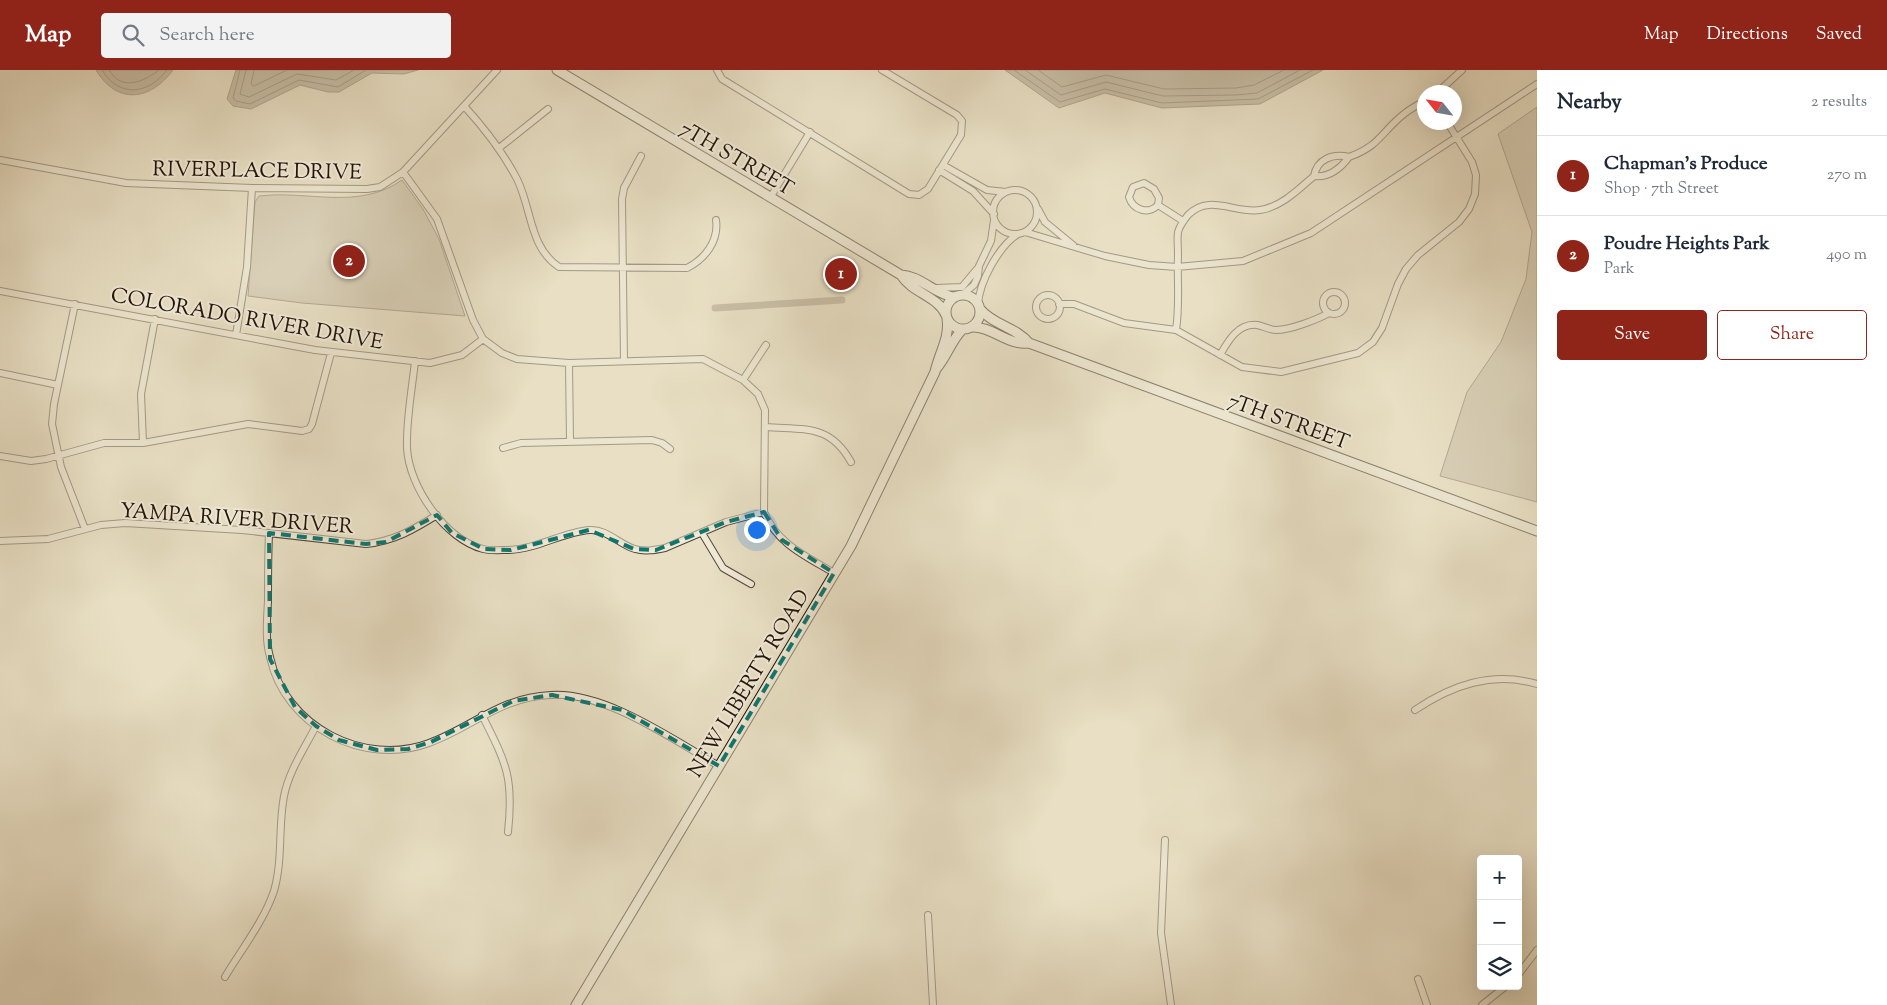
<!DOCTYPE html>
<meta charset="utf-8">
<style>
body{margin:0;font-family:"Sorts Mill Goudy",serif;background:#f2f2f3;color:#1f2937}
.controls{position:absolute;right:15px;bottom:15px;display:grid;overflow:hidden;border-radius:5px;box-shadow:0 5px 20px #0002}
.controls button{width:45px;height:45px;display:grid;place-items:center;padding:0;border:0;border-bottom:1px solid #e0e1e3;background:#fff;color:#1f2937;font:25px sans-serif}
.compass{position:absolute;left:1417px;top:15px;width:45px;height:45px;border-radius:50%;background:#fff;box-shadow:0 5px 20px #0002;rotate:301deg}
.you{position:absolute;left:756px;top:459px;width:18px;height:18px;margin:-12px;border:4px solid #fff;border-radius:50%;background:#1a73e8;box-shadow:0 0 0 8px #1a73e833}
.badge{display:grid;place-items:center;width:32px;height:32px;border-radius:50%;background:#8f2418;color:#fff;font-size:16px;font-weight:700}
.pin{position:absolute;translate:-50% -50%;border:2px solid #fff;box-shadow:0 1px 5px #0006}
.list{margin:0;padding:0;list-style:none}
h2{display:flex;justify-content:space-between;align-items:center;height:65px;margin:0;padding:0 20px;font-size:21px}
h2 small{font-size:16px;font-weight:400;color:#747a83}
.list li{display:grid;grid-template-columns:32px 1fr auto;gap:15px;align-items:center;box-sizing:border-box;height:80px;padding:0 20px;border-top:1px solid #e0e1e3}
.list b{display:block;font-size:19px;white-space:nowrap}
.list p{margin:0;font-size:16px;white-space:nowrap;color:#747a83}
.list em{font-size:16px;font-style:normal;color:#747a83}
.actions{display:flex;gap:10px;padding:15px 20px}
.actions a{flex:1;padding:11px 0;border:1px solid #8f2418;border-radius:5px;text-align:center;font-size:18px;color:#8f2418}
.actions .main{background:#8f2418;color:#fff}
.icon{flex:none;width:28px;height:28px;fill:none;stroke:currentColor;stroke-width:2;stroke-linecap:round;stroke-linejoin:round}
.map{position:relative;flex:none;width:1537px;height:935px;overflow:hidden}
header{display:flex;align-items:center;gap:30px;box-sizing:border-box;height:70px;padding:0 25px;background:#8f2418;color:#fff}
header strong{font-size:24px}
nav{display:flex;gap:28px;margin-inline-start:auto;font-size:18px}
.search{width:350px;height:45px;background:#f2f2f3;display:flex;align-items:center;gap:12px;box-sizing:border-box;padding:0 18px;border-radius:5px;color:#747a83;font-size:19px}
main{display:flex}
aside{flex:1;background:#fff}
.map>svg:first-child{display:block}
.green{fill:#c6bca4;stroke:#746855}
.water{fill:#a49a83;stroke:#706451}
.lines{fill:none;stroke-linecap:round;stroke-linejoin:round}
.shore{stroke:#625644;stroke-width:1}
.canal{stroke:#a49a83;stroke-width:7}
.street-casing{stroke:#534636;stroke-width:8}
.secondary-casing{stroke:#211306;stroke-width:11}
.street{stroke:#f0ead9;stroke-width:6}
.secondary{stroke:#f0ead9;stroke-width:9}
.marked{fill:none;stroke:#0f766e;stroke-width:4;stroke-dasharray:10 6;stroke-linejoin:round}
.labels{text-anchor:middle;stroke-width:4;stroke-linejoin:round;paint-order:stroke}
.street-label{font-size:21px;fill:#211306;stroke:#f0ead9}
</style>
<header>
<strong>Map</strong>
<div class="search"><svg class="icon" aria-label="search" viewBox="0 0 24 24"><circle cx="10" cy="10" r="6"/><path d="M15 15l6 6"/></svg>Search here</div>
<nav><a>Map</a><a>Directions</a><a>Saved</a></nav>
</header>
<main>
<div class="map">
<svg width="1537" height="935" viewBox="0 0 1537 935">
<rect width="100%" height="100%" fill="#e8dfc4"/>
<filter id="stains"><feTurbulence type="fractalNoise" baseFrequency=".004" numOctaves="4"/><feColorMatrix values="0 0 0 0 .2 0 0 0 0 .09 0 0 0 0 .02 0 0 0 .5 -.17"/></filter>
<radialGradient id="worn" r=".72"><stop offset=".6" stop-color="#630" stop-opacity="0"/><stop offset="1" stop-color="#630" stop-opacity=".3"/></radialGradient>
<path class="green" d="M1537,37V432L1440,406L1467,322L1501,272L1526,209L1532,162L1498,64Z
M402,110L423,139L439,169L465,246L302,233L248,226L255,132L259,126C309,120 357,141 402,110Z"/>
<path class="water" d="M96,0H173C150,31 117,35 96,0Z
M236,0H418L404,4L372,3L339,22H328L300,15L251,39L233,36L227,29Z
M1005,0H1323L1260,34L1162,38L1105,23L1059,38Z"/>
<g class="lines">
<path class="shore" d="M102,0C119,28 148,25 167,0
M109,0C122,22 143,12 159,0
M240,0L233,28L236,31L250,34L299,10L338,17L366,0
M246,0L240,24L249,27L297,4L336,10L354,0
M254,0L251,14L254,16L287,0
M1014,0L1060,32L1105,19L1162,33L1258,29L1313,0
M1025,0L1061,25L1106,12L1163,26L1236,25L1257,23L1300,0
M1038,0L1062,17L1106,5L1164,19L1236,18L1254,15L1284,0"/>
<path class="canal" d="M715,238L842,230"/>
<g class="street-casing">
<path id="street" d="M717,0L722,9L909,124L919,125L928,119L961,65L962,51L957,45L882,0
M1438,22L1462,0
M465,37C485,59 503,82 517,109C532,139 529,177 559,197L687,198C705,189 719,171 716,150
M499,78L548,39
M1349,87C1380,76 1381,62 1404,44C1410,39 1418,35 1424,31
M0,90L126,113L252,118L367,119L380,117L403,102L497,0
M943,95L987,120L1006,122
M939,100L973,121L994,144
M403,102L437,149L473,250L483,269L502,283L517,289L569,293L703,289L743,310L758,324L765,340L764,442C777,474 806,486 834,503
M1144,113L1154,119L1159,128L1158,135C1148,145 1133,140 1129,127L1133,117Z
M993 142a22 22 0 1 1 44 0a22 22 0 1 1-44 0Z
M770,128L810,62
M1158,135L1183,151
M1038,139L1045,152L1073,175
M1025,162L1105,186L1149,195L1177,197L1243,191L1311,163L1537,14
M936,218L962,217L977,199
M0,221L315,280L430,293L462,285L483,269
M1323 233a11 11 0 1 1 22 0a11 11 0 1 1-22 0Z
M962,225L974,215L978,206L979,196L991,171L994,150
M1036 237a12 12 0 1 1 24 0a12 12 0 1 1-24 0Z
M75,234L54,334L52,354L61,397L85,459
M1059,234H1074L1124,253L1176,260L1242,297L1281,302L1358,283L1373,272L1382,258L1398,214L1406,199L1418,185L1459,152L1469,139L1475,124L1476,105L1472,92L1447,52
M978,235C979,212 999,176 1018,164
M1176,260C1180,235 1177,210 1178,184C1178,177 1177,168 1178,162C1180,155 1184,150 1188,145C1209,123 1235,144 1260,140C1281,137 1298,120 1314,106C1317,89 1333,83 1349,87C1340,99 1329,108 1314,106
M236,265L247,197L252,118
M1220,285C1228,271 1238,253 1257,255C1263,256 1270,260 1276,260C1290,260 1316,250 1329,243
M624,290L622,129L624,118L641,86
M415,291C412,320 406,350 407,378C409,417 445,469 483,479C490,481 501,480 509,480C537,479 563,462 590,460C607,459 620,475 635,479C645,482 655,480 665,478L726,452L764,442
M569,293L570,372
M0,303L58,315
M743,310L766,275
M766,357C805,360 830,354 851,392
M143,373L141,324L155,249
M503,378L521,373L652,370L662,373L670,379
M0,386L31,391L46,389L104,373H143L248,354L302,361L309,359L312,354L331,283
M269,463C268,486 268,508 268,531C267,550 265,569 270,587C285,657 364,697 429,673C473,657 500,627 551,625C606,622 672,669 719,696
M702,463L723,498L751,514
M0,471L48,469L101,455L125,453L242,460L366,474C394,471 413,460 437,445
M1415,640C1452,615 1492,601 1537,614
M482,645C506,693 514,707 508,762
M1165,770L1161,863L1171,935
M928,845L933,935
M1518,905L1537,880
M225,907C241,880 264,851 274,821C283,790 278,757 284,726C289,701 304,679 316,656
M1418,909L1427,935
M1482,935L1506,916"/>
</g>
<g class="secondary-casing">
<path id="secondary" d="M557,0L901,205C912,223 938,226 946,245
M901,205C921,206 934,224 954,227
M946 242a17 17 0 1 1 34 0a17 17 0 1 1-34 0Z
M980,239C993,255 1016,257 1029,273L1537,461
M971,257C992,256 1008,276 1029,273
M936,299C947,287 951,270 963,259
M576,935L851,476L935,302C939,283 950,268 947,249"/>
</g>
<use href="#street" class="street"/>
<use href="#secondary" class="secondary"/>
</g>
<path d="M0 0H1537V935H0ZM764,442L782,470L834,503L719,696L622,640L552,625L513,631L431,672L408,679L377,680L339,670L316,656L295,637L270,589L269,463L366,474L386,472L437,445L452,463L484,479L511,480L589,460L634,479L656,480L726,452Z" fill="#e8dfc4" fill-opacity=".55" fill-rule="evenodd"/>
<path class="marked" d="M764,442L782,470L834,503L719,696L622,640L552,625L513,631L431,672L408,679L377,680L339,670L316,656L295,637L270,589L269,463L366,474L386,472L437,445L452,463L484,479L511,480L589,460L634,479L656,480L726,452Z"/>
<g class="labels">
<g class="street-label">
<text transform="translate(737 88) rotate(30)" y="7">7TH STREET</text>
<text transform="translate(257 100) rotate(1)" y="7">RIVERPLACE DRIVE</text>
<text transform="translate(247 248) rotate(10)" y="7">COLORADO RIVER DRIVE</text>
<text transform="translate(1289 351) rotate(20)" y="7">7TH STREET</text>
<text transform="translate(237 448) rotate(4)" y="7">YAMPA RIVER DRIVER</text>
<text transform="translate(748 613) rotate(-59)" y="7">NEW LIBERTY ROAD</text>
</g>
</g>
<rect width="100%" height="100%" filter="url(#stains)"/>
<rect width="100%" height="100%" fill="url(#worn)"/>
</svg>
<div class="controls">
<button>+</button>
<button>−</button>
<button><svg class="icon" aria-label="layers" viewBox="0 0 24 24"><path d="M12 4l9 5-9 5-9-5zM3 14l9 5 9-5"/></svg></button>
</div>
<svg class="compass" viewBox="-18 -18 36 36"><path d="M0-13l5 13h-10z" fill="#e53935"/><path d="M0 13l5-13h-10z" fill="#747a83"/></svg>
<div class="you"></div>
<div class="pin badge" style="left:841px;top:204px">1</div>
<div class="pin badge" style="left:349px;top:191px">2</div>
</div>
<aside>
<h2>Nearby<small>2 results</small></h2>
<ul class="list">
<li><span class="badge">1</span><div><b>Chapman's Produce</b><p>Shop · 7th Street</p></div><em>270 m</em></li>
<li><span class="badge">2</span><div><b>Poudre Heights Park</b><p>Park</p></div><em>490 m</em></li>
</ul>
<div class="actions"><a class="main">Save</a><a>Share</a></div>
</aside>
</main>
